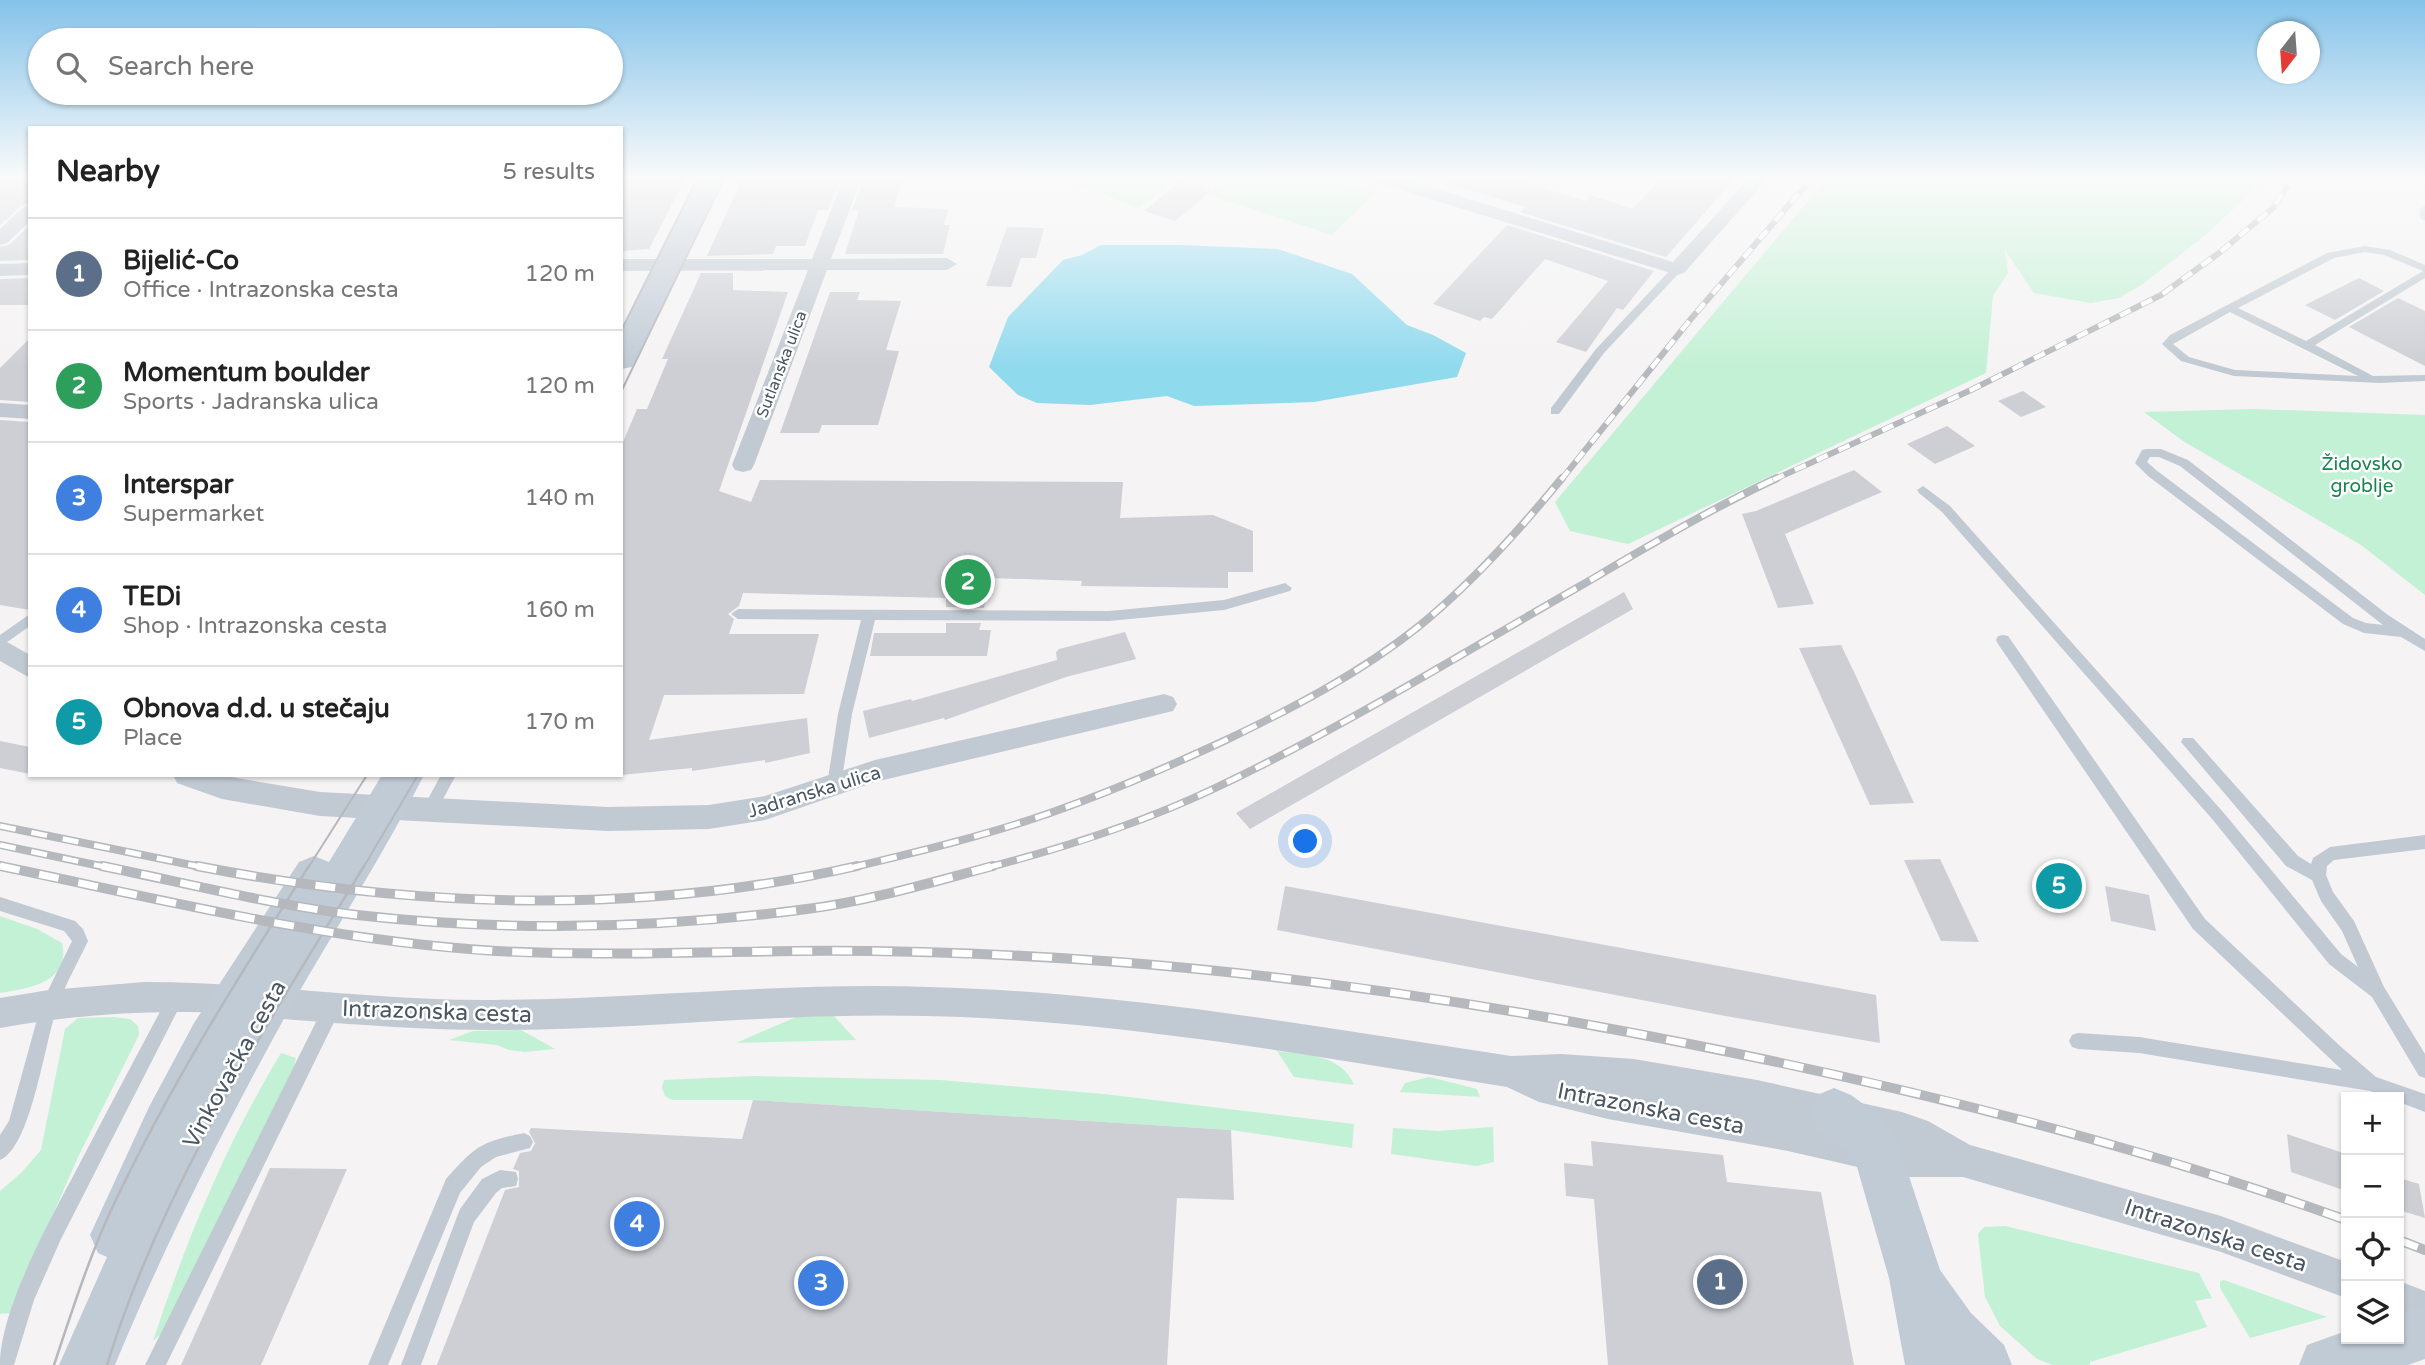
<!DOCTYPE html>
<meta charset="utf-8">
<style>
body{margin:0;font-family:"Varela Round",sans-serif;background:#f6f6f6;color:#222}
.controls{position:absolute;right:21px;bottom:21px;display:grid;overflow:hidden;border-radius:0px;box-shadow:0 2px 5px #0004}
.controls button{width:63px;height:63px;display:grid;place-items:center;padding:0;border:0;border-bottom:2px solid #e0e0e0;background:#fff;color:#222;font:35px sans-serif}
.compass{position:absolute;left:2257px;top:21px;width:63px;height:63px;border-radius:50%;background:#fff;box-shadow:0 2px 5px #0004;rotate:197deg}
.you{position:absolute;left:1306px;top:842px;width:24px;height:24px;margin:-18px;border:5px solid #fff;border-radius:50%;background:#1a73e8;box-shadow:0 0 0 10px #1a73e833}
.badge{display:grid;place-items:center;width:46px;height:46px;border-radius:50%;background:#0f766e;color:#fff;font-size:23px;font-weight:700}
.pin{position:absolute;translate:-50% -50%;border:4px solid #fff;box-shadow:0 2px 7px #0006}
.list{margin:0;padding:0;list-style:none}
h2{display:flex;justify-content:space-between;align-items:center;height:91px;margin:0;padding:0 28px;font-size:30px}
h2 small{font-size:23px;font-weight:400;color:#767676}
.list li{display:grid;grid-template-columns:46px 1fr auto;gap:21px;align-items:center;box-sizing:border-box;height:112px;padding:0 28px;border-top:2px solid #e0e0e0}
.list b{display:block;font-size:26px;white-space:nowrap}
.list p{margin:0;font-size:23px;white-space:nowrap;color:#767676}
.list em{font-size:23px;font-style:normal;color:#767676}
.icon{flex:none;width:38px;height:38px;fill:none;stroke:currentColor;stroke-width:2;stroke-linecap:round;stroke-linejoin:round}
.map{position:relative;flex:none;width:2425px;height:1365px;overflow:hidden}
.search{position:absolute;background:#fff;box-shadow:0 2px 5px #0004;left:28px;top:28px;width:595px;height:77px;display:flex;align-items:center;gap:18px;box-sizing:border-box;padding:0 24px;border-radius:38px;color:#767676;font-size:26px}
.panel{position:absolute;background:#fff;box-shadow:0 2px 5px #0004;left:28px;top:126px;width:595px;height:651px;border-radius:0px}
.map>svg:first-child{display:block}
.green{fill:#c3f1d5}
.water{fill:#90daee}
.building{fill:#cdcfd5}
.lines{fill:none;stroke-linecap:round;stroke-linejoin:round}
.lane{fill:#c1cad2;fill-rule:evenodd}
.street{fill:#c1cad2;fill-rule:evenodd}
.secondary{fill:#c1cbd6;fill-rule:evenodd}
.tram-far1{stroke:#b5b8bd;stroke-width:2}
.tram{stroke:#b5b8bd;stroke-width:2.5}
.rail-far2-casing{stroke:#b5b8bd;stroke-width:6}
.rail-far1-casing{stroke:#b5b8bd;stroke-width:8}
.rail-casing{stroke:#b5b8bd;stroke-width:10}
.rail-far2{stroke:#fff;stroke-width:4.5;stroke-dasharray:12;stroke-linecap:butt}
.rail-far1{stroke:#fff;stroke-width:5;stroke-dasharray:16;stroke-linecap:butt}
.rail{stroke:#fff;stroke-width:7;stroke-dasharray:20;stroke-linecap:butt}
.labels{text-anchor:middle;stroke-width:5;stroke-linejoin:round;paint-order:stroke}
.far-street-label{font-size:16px;fill:#4a5661;stroke:#fff}
.park-label{font-size:19px;fill:#17864f;stroke:#fff}
.street-label{font-size:19px;fill:#4a5661;stroke:#fff}
.near-street-label{font-size:23px;fill:#4a5661;stroke:#fff}
</style>
<div class="map">
<svg width="2425" height="1365" viewBox="0 0 2425 1365">
<rect width="100%" height="100%" fill="#f5f3f3"/>
<path class="green" d="M1055,177H1181L1139,208Z
M1230,177H1326L1375,193L1332,235L1209,195Z
M1828,177H2267L2208,233L2143,284L2119,298L2091,303L2034,293L2005,250L2008,273L1993,296L1986,373L1628,544L1570,531L1555,502Z
M2254,409L2425,415V595L2361,545L2183,441L2144,412Z
M0,916L37,929L62,943C71,983 28,988 0,993Z
M834,1016L856,1040L736,1043L796,1017Z
M113,1017L130,1019L138,1026L139,1035L78,1157L10,1313L0,1314V1191L21,1173L41,1150L65,1029L78,1018Z
M521,1030L555,1049L525,1052L509,1050L497,1045L449,1040L473,1031Z
M1277,1051C1305,1055 1342,1054 1354,1085L1294,1077Z
M281,1053L296,1058L293,1072L162,1333L153,1341C186,1241 226,1144 281,1053Z
M754,1076L940,1080L1104,1094L1354,1124L1352,1148L1231,1130L753,1100H672L665,1096L662,1088L664,1080Z
M1429,1077L1477,1089L1480,1097L1400,1092L1405,1083Z
M1493,1127L1494,1162L1476,1166L1391,1154L1393,1128L1438,1131Z
M2005,1226L2199,1273L2212,1298L2195,1301L2207,1327L2090,1362V1365H2053L2037,1359L2000,1326L1985,1297L1978,1234L1984,1227Z
M2224,1280L2327,1317L2250,1338L2220,1288V1281Z"/>
<path class="water" d="M1101,245H1181L1278,249L1352,274L1407,325L1433,335L1466,353L1457,377L1314,402L1194,406L1167,396L1090,405L1037,403L1018,395L989,367L1008,317L1063,260L1082,255Z"/>
<path class="building" d="M0,177H30V203L22,205L0,225Z
M621,177H686L649,249L621,251Z
M743,177H841L828,210H818L805,246H776L773,254L707,256Z
M864,177H903L894,207L948,209L944,225H950L943,254H845L859,210H852Z
M1446,177H1507L1586,201L1590,195L1633,209L1662,177H1736L1666,257L1520,212L1525,207L1445,183Z
M1181,181L1211,191L1175,221L1144,211Z
M30,225V260L0,261V247L9,245Z
M1507,225L1654,271L1623,310L1617,308L1586,352L1556,342L1608,281L1545,259L1492,319L1484,317L1480,321L1433,304Z
M1007,227L1044,228L1036,258H1021L1011,287L986,286Z
M701,273H733V290L788,292L719,491L751,502L760,480L1123,482L1120,518L1213,515L1253,531V572H1228V588L1081,586L1082,581L990,578L984,608L946,607V598L743,593L739,606L728,614L734,619L729,634H819L804,694L664,695L649,740L807,718L810,753L765,763V760L692,771V768L621,775V447L637,409H647L668,359H662Z
M30,278V305H0V279Z
M2359,278L2384,291L2335,320L2305,305Z
M830,292H860L857,300L901,301L886,350L899,351L878,425H822L819,433H780Z
M2398,298L2425,311V366L2349,327Z
M30,338V402L0,400V368Z
M2023,391L2046,407L2021,417L1998,401Z
M0,420L30,422V610L0,605Z
M1947,426L1975,446L1935,464L1907,444Z
M1854,470L1882,492L1785,534L1814,604L1778,608L1742,514L1756,511Z
M1624,592L1633,609L1250,829L1236,813Z
M946,623H981L979,630H991L987,656H870L874,633H946Z
M1125,632L1136,659L1066,677L945,720L944,718L869,738L863,711L911,699L912,701L1057,660L1056,652L1059,649Z
M1841,645L1855,674L1914,803L1870,805L1799,648Z
M0,741L30,747V774L0,768Z
M1940,859L1979,942L1941,941L1904,860Z
M1285,886L1876,995L1880,1043L1720,1015L1277,930Z
M2105,886L2149,895L2156,931L2111,921Z
M753,1100L1231,1130L1234,1200L1177,1198L1167,1365H437L505,1190L519,1187V1171L513,1169L520,1153L531,1151L535,1143L529,1132L531,1128L742,1139Z
M2287,1134L2343,1153L2346,1191L2291,1172Z
M1591,1141L1723,1155L1727,1182L1821,1192L1854,1365H1608L1594,1199L1566,1196L1564,1163L1593,1166Z
M270,1168L347,1169L261,1365H181Z
M2399,1178L2419,1184L2425,1218L2399,1210Z"/>
<g class="lines">
<path class="lane" d="M2425,206V221L2420,218V209Z
M2365,246L2390,250L2425,265V278L2315,345L2373,376L2425,375V381L2379,383L2234,376L2181,361L2162,344L2170,335L2327,253ZM2365,252L2384,255L2423,271L2306,341L2238,308L2334,258ZM2230,312L2358,376L2235,370L2189,357L2173,344Z
M1677,266L1681,267V271L1604,353L1559,414H1551V408L1596,349L1673,267Z
M2146,449H2161L2188,460L2388,615L2425,639V651L2401,637L2364,633L2343,624L2148,476L2135,463L2142,450ZM2150,457H2159L2180,466L2383,625L2366,623L2353,618L2156,470L2147,462Z
M1923,486L1950,506L2223,812L2341,954L2358,967L2342,931L2321,901L2312,880L2286,866L2181,742L2183,738H2193L2298,856L2311,864L2313,858L2330,847L2425,835V849L2334,860L2327,866L2326,875L2333,892L2354,921L2384,987L2425,1054V1078L2419,1076L2372,997L2329,964L2213,820L1942,512L1919,493L1917,490Z
M1285,583L1292,588L1290,591L1224,610L1109,621L875,620L852,714L841,785L839,789L834,791L829,789L827,785L838,714L861,620L738,619L731,614L738,609L1109,611L1224,600Z
M30,614V626L0,647V635Z
M2003,635L2008,636L2205,919L2340,1046L2376,1077L2425,1094V1112L2399,1102V1097H2386L2370,1091L2139,1053L2078,1049L2072,1047L2069,1041L2072,1035L2078,1033L2139,1037L2342,1070L2193,929L1998,644L1996,640L1998,636Z
M441,775H456L435,814L430,816L425,814L422,810Z
M0,897L75,921L83,929L88,941C78,962 66,983 58,1005C45,1038 32,1147 0,1160V1135L9,1121L41,1005L72,941L64,931L0,911Z
M176,990L182,993L184,998L61,1239L34,1300L14,1365H0C0,1307 53,1215 80,1163C110,1106 140,1049 170,993Z
M332,1000L338,1002L340,1008L338,1014L166,1365H145L326,1002Z
M524,1133L530,1136L533,1142L530,1148L496,1157L481,1167L460,1193L388,1365H368L446,1179C476,1146 480,1142 524,1133Z
M500,1170L516,1172L518,1179L516,1186L502,1188L496,1193L474,1222L421,1365H401L460,1209L482,1179Z"/>
<path class="street" d="M844,177H862L831,259L947,258L957,264L947,270H827L754,465L751,470L743,472L735,470L732,465L808,270L621,271V259H812Z
M1369,177H1398L1673,262L1750,177H1769L1684,273L1677,275L1372,181Z
M30,206V221L7,243L0,245V229L24,207Z
M30,263V275L0,276V264Z
M0,403L30,405V419L0,417Z
M0,638L30,655V678L0,661Z
M1164,694L1173,697L1177,704L1173,711L875,782L765,820L709,829L608,831L320,816L222,799L177,783L173,775H219L320,792L608,807L709,805L765,796L875,760Z
M144,982C261,982 378,1001 495,1000C640,999 784,982 929,987C1125,992 1318,1027 1511,1056L1561,1054L1634,1059L1757,1080L1902,1112L1928,1121L1970,1145L2221,1216L2346,1262V1298L2221,1252L1963,1177H1901L1788,1151L1608,1119L1539,1102L1507,1087C1315,1057 1122,1020 926,1016C782,1012 637,1030 493,1030C427,1030 361,1025 295,1020C260,1017 225,1012 189,1012C126,1011 62,1017 0,1028V998L49,990Z
M2399,1281L2425,1291V1327L2399,1317Z"/>
<path class="secondary" d="M698,177H724L636,360L632,367L621,369V329Z
M382,775H424C384,854 335,929 291,1006C226,1123 166,1242 115,1365H59L107,1257L98,1253L90,1235L149,1107L194,1023L299,862L314,856L329,862Z
M1834,1088L1851,1095L1881,1117L1896,1137L1940,1270L1971,1313L2004,1345L2012,1365H1905L1889,1278L1857,1167L1845,1151L1817,1129L1809,1112L1817,1095Z
M2425,1305V1359L2408,1365H2299L2307,1345L2346,1331V1339H2399V1313Z"/>
<path class="tram-far1" d="M621,331L698,177
M621,392L725,177
M308,868L367,775
M363,868L418,775"/>
<path class="tram" d="M54,1365C72,1311 89,1257 113,1206C169,1087 239,976 309,866
M107,1365C162,1186 267,1025 364,866"/>
<g class="rail-far2-casing">
<path id="rail-far2" d="M1561,480L1690,320L1813,177
M1773,480L1971,390L2161,295L2219,253L2273,208L2294,177"/>
</g>
<g class="rail-far1-casing">
<path id="rail-far1" d="M0,826L206,868
M0,845L110,868
M0,866L8,868
M850,868C917,852 984,836 1050,813C1110,792 1168,767 1226,740C1293,708 1360,673 1418,627C1472,583 1518,532 1562,478
M986,868C1063,848 1139,824 1211,790C1339,730 1459,655 1582,585C1645,548 1710,509 1777,478"/>
</g>
<g class="rail-casing">
<path id="rail" d="M0,866C164,900 328,941 496,951C595,956 695,952 795,951C903,950 1011,954 1118,962C1325,978 1531,1011 1734,1053C1942,1096 2146,1148 2346,1220
M102,866C186,883 271,905 357,915C507,932 657,929 807,909C870,901 932,882 993,866
M197,866C413,908 641,916 857,866
M2399,1240L2425,1250"/>
</g>
<use href="#rail-far2" class="rail-far2"/>
<use href="#rail-far1" class="rail-far1"/>
<use href="#rail" class="rail"/>
</g>
<linearGradient id="sky" x2="0" y2="1"><stop stop-color="#85c3ea"/><stop offset="0.48" stop-color="#fafafa"/><stop offset="1" stop-color="#fafafa" stop-opacity="0"/></linearGradient>
<rect width="2425" height="369" fill="url(#sky)"/>
<g class="labels">
<g class="far-street-label">
<text transform="translate(781 364) rotate(-69)" y="6">Sutlanska ulica</text>
</g>
<g class="park-label">
<text x="2362" y="470">Židovsko<tspan x="2362" dy="22">groblje</tspan></text>
</g>
<g class="street-label">
<text transform="translate(814 791) rotate(-17)" y="7">Jadranska ulica</text>
</g>
<g class="near-street-label">
<text transform="translate(437 1011) rotate(2)" y="8">Intrazonska cesta</text>
<text transform="translate(234 1064) rotate(-61)" y="8">Vinkovačka cesta</text>
<text transform="translate(1651 1108) rotate(11)" y="8">Intrazonska cesta</text>
<text transform="translate(2216 1235) rotate(18)" y="8">Intrazonska cesta</text>
</g>
</g>
</svg>
<div class="controls">
<button>+</button>
<button>−</button>
<button><svg class="icon" aria-label="locate" viewBox="0 0 24 24"><circle cx="12" cy="12" r="6"/><path d="M12 2v4M12 18v4M2 12h4M18 12h4"/></svg></button>
<button><svg class="icon" aria-label="layers" viewBox="0 0 24 24"><path d="M12 4l9 5-9 5-9-5zM3 14l9 5 9-5"/></svg></button>
</div>
<svg class="compass" viewBox="-18 -18 36 36"><path d="M0-13l5 13h-10z" fill="#e53935"/><path d="M0 13l5-13h-10z" fill="#767676"/></svg>
<div class="you"></div>
<div class="pin badge" style="left:1720px;top:1282px;background:#5c6f8a">1</div>
<div class="pin badge" style="left:968px;top:582px;background:#2e9e5b">2</div>
<div class="pin badge" style="left:821px;top:1283px;background:#3f7fe0">3</div>
<div class="pin badge" style="left:637px;top:1224px;background:#3f7fe0">4</div>
<div class="pin badge" style="left:2059px;top:886px;background:#0f9aa8">5</div>
<div class="search"><svg class="icon" aria-label="search" viewBox="0 0 24 24"><circle cx="10" cy="10" r="6"/><path d="M15 15l6 6"/></svg>Search here</div>
<section class="panel">
<h2>Nearby<small>5 results</small></h2>
<ul class="list">
<li><span class="badge" style="background:#5c6f8a">1</span><div><b>Bijelić-Co</b><p>Office · Intrazonska cesta</p></div><em>120 m</em></li>
<li><span class="badge" style="background:#2e9e5b">2</span><div><b>Momentum boulder</b><p>Sports · Jadranska ulica</p></div><em>120 m</em></li>
<li><span class="badge" style="background:#3f7fe0">3</span><div><b>Interspar</b><p>Supermarket</p></div><em>140 m</em></li>
<li><span class="badge" style="background:#3f7fe0">4</span><div><b>TEDi</b><p>Shop · Intrazonska cesta</p></div><em>160 m</em></li>
<li><span class="badge" style="background:#0f9aa8">5</span><div><b>Obnova d.d. u stečaju</b><p>Place</p></div><em>170 m</em></li>
</ul>
</section>
</div>
